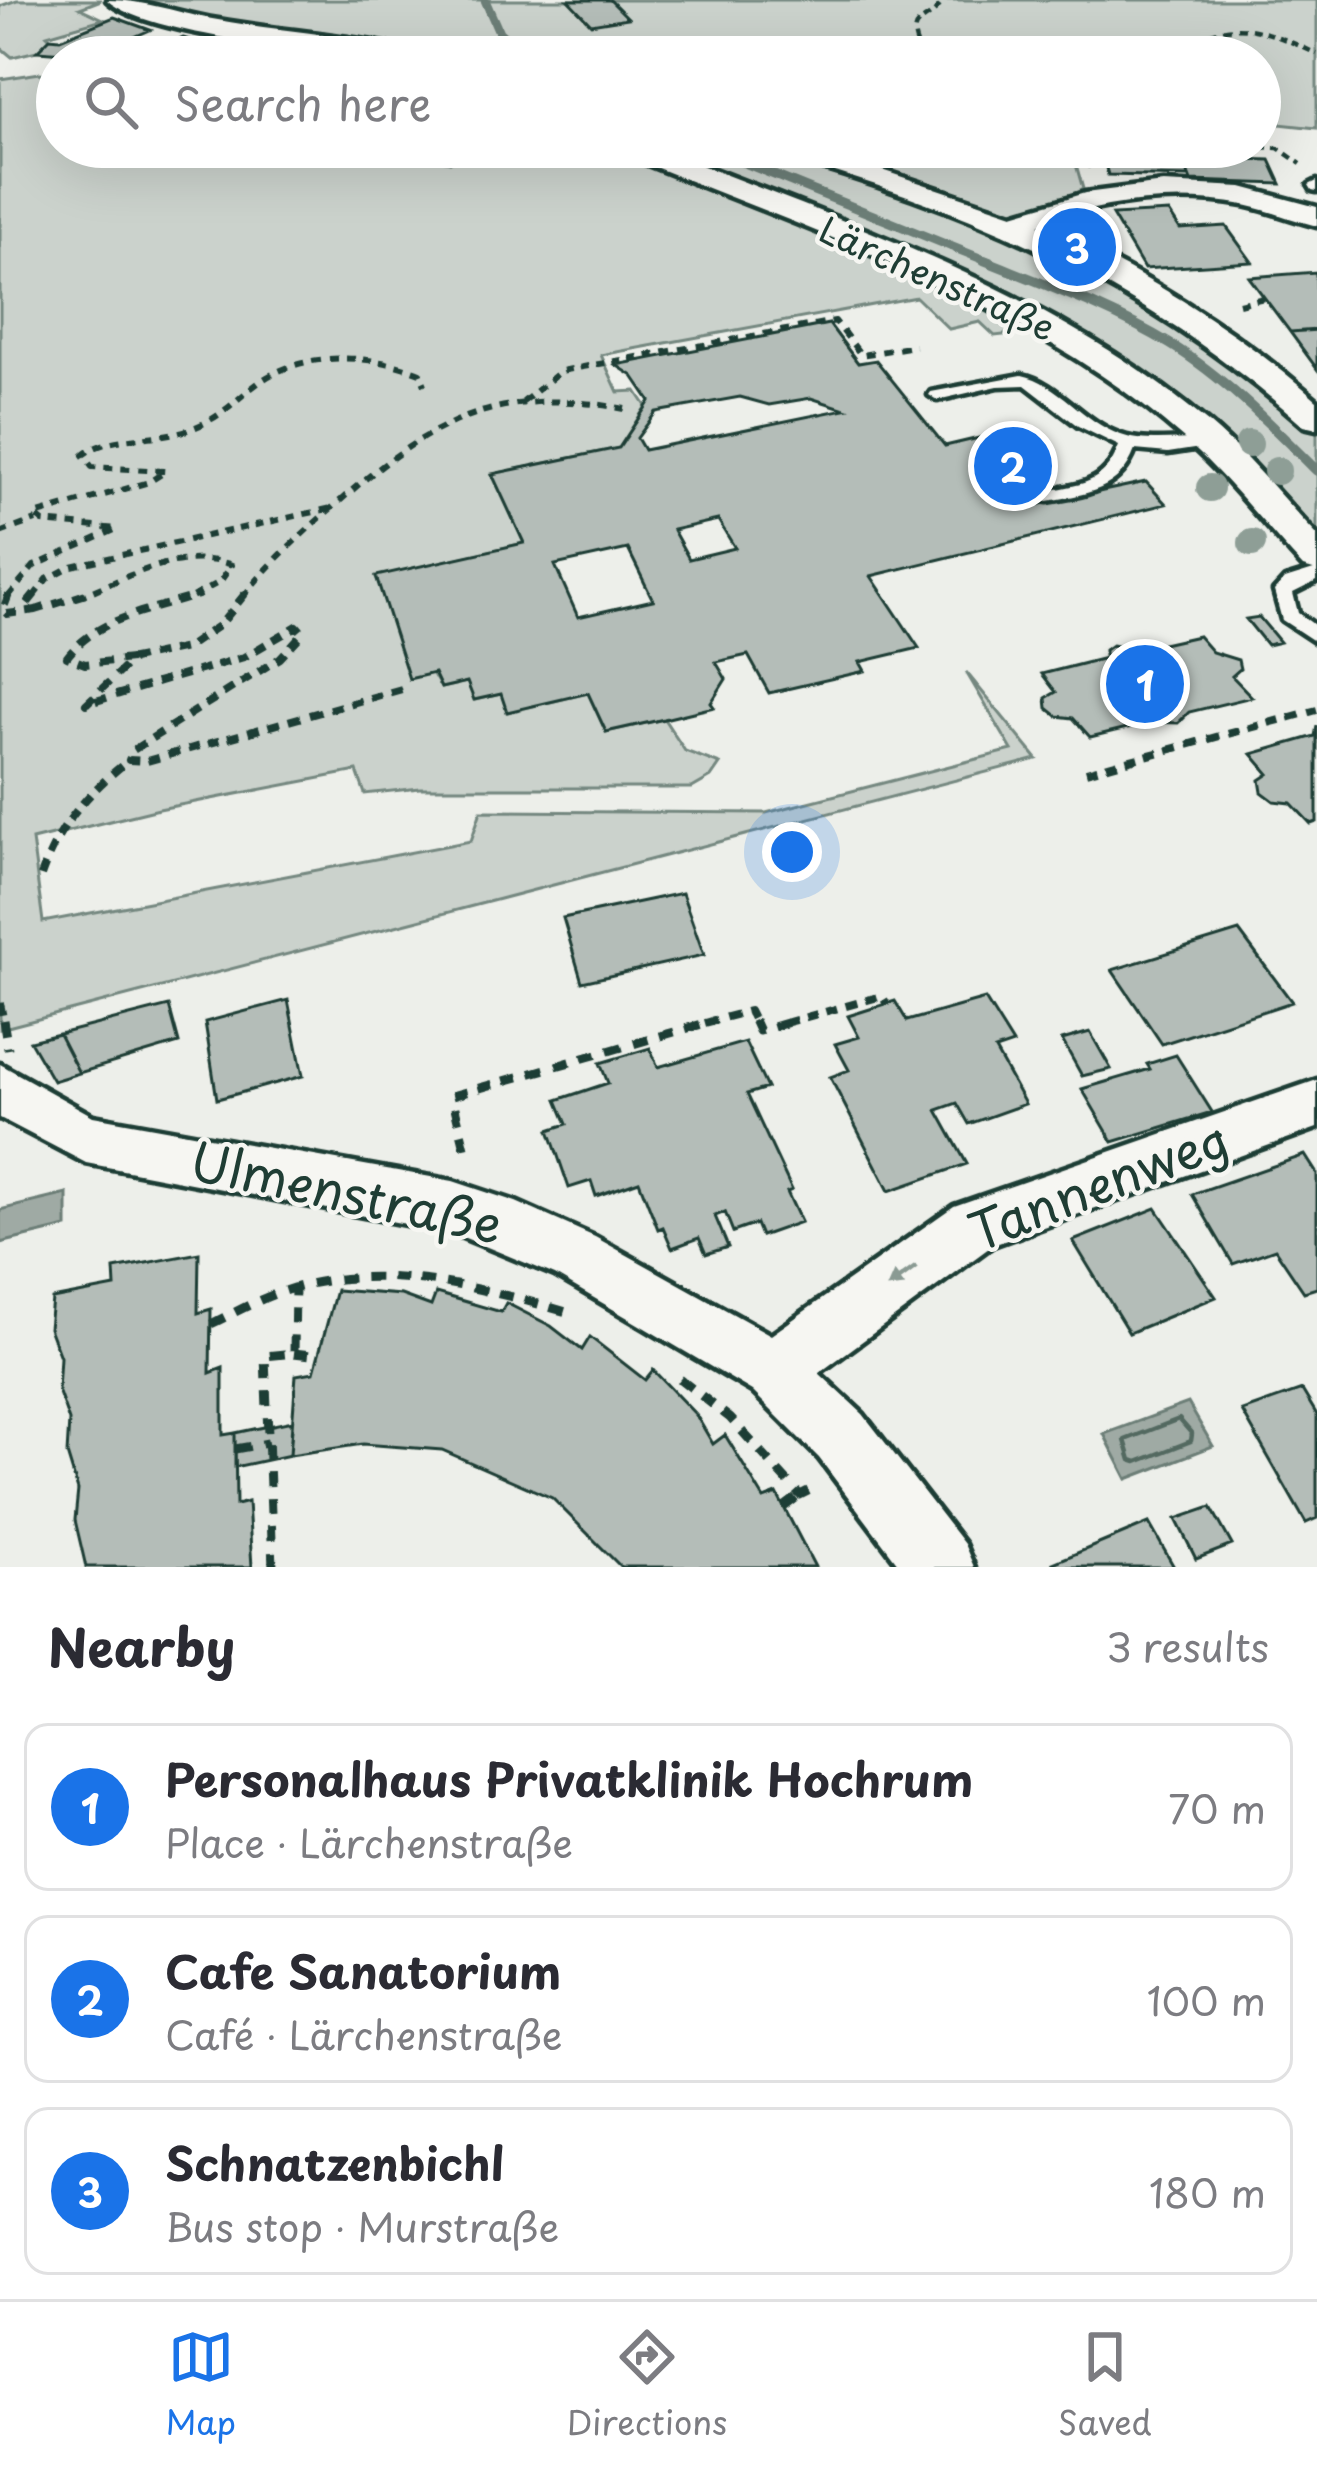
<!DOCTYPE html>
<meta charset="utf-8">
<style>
body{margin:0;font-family:"Playpen Sans",sans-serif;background:#f7f7f7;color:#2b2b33}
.you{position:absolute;left:792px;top:852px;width:42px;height:42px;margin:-30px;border:9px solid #fff;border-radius:50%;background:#1a73e8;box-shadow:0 0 0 18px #1a73e833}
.badge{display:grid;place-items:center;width:78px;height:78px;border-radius:50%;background:#1a73e8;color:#fff;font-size:39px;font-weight:700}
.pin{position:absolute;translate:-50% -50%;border:6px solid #fff;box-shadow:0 3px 12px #0006}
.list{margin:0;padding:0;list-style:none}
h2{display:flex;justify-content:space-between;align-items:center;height:156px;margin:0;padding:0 48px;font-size:51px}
h2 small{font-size:39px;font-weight:400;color:#7c7c81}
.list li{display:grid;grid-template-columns:78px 1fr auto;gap:36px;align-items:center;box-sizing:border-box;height:168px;margin:0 24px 24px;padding:0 24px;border:3px solid #e1e1e2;border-radius:24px}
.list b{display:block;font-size:45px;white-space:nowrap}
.list p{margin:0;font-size:39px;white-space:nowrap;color:#7c7c81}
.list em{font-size:39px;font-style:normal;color:#7c7c81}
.icon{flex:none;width:66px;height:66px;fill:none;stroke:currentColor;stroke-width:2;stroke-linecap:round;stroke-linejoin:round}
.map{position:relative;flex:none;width:1317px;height:1567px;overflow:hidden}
.search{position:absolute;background:#fff;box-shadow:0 12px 48px #0002;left:36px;right:36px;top:36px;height:132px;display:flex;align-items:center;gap:30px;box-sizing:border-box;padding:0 42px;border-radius:66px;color:#7c7c81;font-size:45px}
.sheet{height:732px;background:#fff}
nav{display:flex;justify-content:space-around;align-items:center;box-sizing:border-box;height:168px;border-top:3px solid #e1e1e2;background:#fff;font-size:33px;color:#7c7c81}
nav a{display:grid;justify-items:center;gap:6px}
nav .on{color:#1a73e8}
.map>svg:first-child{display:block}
.green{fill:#cbd2cc;stroke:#758880;stroke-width:3}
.water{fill:#9faaa4;stroke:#6c7e77;stroke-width:3}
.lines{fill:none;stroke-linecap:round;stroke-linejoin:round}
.shore{stroke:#526961;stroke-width:4.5}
.stream-far1{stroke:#6c7e77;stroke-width:9}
.stream{stroke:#6c7e77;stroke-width:10}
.building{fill:#b4bdb8;stroke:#1f3d34;stroke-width:3;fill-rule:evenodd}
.lane-casing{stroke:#1f3d34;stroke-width:9}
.street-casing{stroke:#1f3d34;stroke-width:9}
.path-far3{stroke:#1f3d34;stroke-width:4.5;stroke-dasharray:8 6;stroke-linecap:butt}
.path-far2{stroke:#1f3d34;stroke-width:6;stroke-dasharray:9 8;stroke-linecap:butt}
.path-far1{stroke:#1f3d34;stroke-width:8;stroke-dasharray:12 9;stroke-linecap:butt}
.path{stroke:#1f3d34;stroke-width:9;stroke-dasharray:15 12;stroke-linecap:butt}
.lane{fill:#f6f6f2;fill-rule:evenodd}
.street{fill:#f6f6f2;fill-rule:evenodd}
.tree{fill:#8e9e96}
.oneway{fill:#8a9a93}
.labels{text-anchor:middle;stroke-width:9;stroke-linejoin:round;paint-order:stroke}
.far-street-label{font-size:36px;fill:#1f3d34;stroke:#f6f6f2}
.near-street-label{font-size:51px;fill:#1f3d34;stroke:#f6f6f2}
</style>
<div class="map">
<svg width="1317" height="1567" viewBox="0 0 1317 1567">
<rect width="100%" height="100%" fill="#edefea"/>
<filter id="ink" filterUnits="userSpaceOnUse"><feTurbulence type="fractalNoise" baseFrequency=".00833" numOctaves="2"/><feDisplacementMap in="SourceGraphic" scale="24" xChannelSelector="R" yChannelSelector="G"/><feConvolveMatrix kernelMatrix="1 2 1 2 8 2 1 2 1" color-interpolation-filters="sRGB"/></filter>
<g filter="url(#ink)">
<path class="green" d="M17,0H101L80,8L103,19L47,35L50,38L37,51L12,57L0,47V6Z
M142,0H1317V128L1260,122V57H433L324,32L222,22Z
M40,73L57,76V147H391L450,162L470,147H1071L1083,189L1012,225L1131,281L1317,418V558L1197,431L1065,336L1030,332L995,336L980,322L949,329L916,297L601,355L618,392L636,391L646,406L619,448L493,474L524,543L376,577L441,688L467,682L475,700L501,694L508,712L588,693L606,732L664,719L685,751L720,764L711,777L692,788H420L365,794L357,771L159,809L32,840L43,922L471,841L481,811L766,813L1012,750L966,672L1037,759L0,1029V79Z"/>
<path class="water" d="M67,1194V1227L0,1243V1210Z
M1188,1403L1213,1446L1127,1479L1104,1434Z"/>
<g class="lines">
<path class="shore" d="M1179,1419L1192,1434L1191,1441L1137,1462L1131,1460L1125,1440Z"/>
<path class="stream-far1" d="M485,0L499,32L527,57
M705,147L992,263"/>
<path class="stream" d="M984,260C1046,285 1112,309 1170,344C1224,377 1272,426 1317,471"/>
</g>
<path class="building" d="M568,0H610L628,18L591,24Z
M114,17L150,30L93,55L37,51L50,38L60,39Z
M183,38L206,45L182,57L121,55L145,43L162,48Z
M217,40L248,47L232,57H182Z
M1100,147L1181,153L1189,177L1108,175Z
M1182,157L1270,160L1281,184L1191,181Z
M1169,212L1180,229L1226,226L1252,262L1144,269L1112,215Z
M1316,272L1317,330L1290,332L1249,277Z
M829,324L858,363L876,360L945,446L1013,430L1059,486L1031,492L1041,504L1146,482L1166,504L871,576L919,648L860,662L865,671L769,693L748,655L716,662L726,679L711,703L714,707L664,719L606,732L588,693L507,712L501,694L474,700L467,682L441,688L434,673L409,679L376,576L524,543L492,474L619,448L650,401L633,376L616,365ZM740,397L769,405L811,398L845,409L644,450L637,438L656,412ZM718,520L735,548L689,559L673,530ZM628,549L653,600L578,617L555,565Z
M1317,330V369L1290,332Z
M1259,617L1280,642L1267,645L1246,619Z
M1198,636L1212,652L1238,660L1240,669L1232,676L1252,697L1189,712L1178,723L1152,722L1090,737L1073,718L1057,716L1047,708L1046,698L1056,692L1042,674L1105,658V650L1112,645L1136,650Z
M1317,726V822L1311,824L1291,803L1274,801L1262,792L1260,780L1269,774L1252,754L1315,736Z
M682,893L704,955L582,982L563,918Z
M1239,931L1292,1002L1162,1044L1112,970Z
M985,999L1013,1044L995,1050L1025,1104L969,1124L957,1103L937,1110L967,1164L889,1191L830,1077L849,1070L835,1044L859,1037L848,1016L895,1001L907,1021Z
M288,1000L303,1076L217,1099L205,1022Z
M169,1006L179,1043L79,1073L59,1034Z
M1090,1032L1111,1069L1082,1076L1062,1040Z
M59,1034L79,1073L53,1081L30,1041Z
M745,1042L767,1088L747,1094L792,1190L787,1192L801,1222L761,1236L756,1224L733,1232L725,1212L715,1216L728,1247L706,1254L699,1238L672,1248L663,1227L658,1229L639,1181L596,1196L591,1181L569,1188L549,1130L567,1124L557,1100L608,1083L600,1063L650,1048L658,1067Z
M1176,1055L1212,1112L1113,1142L1082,1089L1150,1069L1147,1064Z
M1305,1155L1317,1174V1288L1304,1292L1275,1249L1233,1264L1192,1194Z
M1156,1208L1216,1297L1129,1333L1073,1241Z
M199,1253L198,1313L211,1309L210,1373L223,1368V1435L235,1433L236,1505L248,1502L252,1567H86L75,1520L78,1490L67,1454L69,1421L58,1390L60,1357L49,1328L52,1299L115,1287L114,1269Z
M336,1290L401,1295L431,1306L436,1293L501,1312L506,1303L551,1326L582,1350L590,1337L645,1380L653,1370L696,1415L713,1444L725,1435L764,1499L777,1494L815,1567H621L552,1498L442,1450L363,1444L290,1455L296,1375L314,1372Z
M1302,1390L1317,1415V1518L1306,1523L1242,1411Z
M292,1421L290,1455L235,1467V1433Z
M1211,1507L1232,1545L1196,1559L1176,1519Z
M1149,1523L1174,1567H1055L1053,1563Z"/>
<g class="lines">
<g class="lane-casing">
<path id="lane" d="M1317,181V191L1312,190L1309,185Z
M1022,375C1058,382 1083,422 1121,435C1149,446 1203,434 1215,442L1213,446L1168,453L1135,450C1120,491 1086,494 1048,501L1042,500V492C1079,484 1104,486 1119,446L1078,426L1025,385L998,386L937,400L929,395L931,392Z
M1317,569V581L1293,593L1298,613L1317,627V643L1282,620L1274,591L1285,579Z"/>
</g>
<g class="street-casing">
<path id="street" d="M107,0C146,0 180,14 218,20C285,32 351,35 416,51L420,57C361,57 146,38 107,0Z
M617,147H656C845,224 1050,288 1209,423C1248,456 1282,498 1317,535V571L1303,567C1264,525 1227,477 1184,439C1028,300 811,232 621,153Z
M767,147H813L1013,214L1085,193L1163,183L1242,187L1317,207V226C1292,220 1269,210 1244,205C1176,193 1103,201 1039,225C1141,270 1233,327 1317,400V429L1304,426C1144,284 975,210 771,153Z
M0,1064L93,1116L453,1181L516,1202L595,1237L771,1335L954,1206L974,1199L1317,1080V1128L993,1245L819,1373L863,1414L964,1544L974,1567H901L819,1458L752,1391L555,1275L453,1233L86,1163L0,1118Z"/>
</g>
<path class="path-far3" d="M923,57C901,15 926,29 944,0
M1175,57C1224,11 1262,28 1317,54
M1084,147L1091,172
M1228,147L1233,158
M1260,147L1278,148L1301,164"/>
<path class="path-far2" d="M1239,304L1264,298
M523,402L561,371L835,321L861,355L915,346
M0,533L36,520
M8,597L34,566L117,529L43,522L35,515L149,482L166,471L92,467L83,455C109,434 156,441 190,429C220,419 234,401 258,383C304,350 371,354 420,373L425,385
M33,597L47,579L72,566L332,508
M78,597C126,578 180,547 232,565L220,582L192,597
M243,597C272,560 305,531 341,500C431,420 502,385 625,409"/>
<path class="path-far1" d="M9,594L3,610L7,614L36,610
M35,594L27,604L36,610L86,594
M245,594L221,624L186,648L133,659L86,704L244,657L297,626L303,633L280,658L133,750L129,760L147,761L405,688
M131,659L85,664L67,657C100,615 153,611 201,594
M1086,772L1317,710
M41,876C58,826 88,792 129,760
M0,1003L4,1023
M705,1023L749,1011L755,1023
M785,1023L882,996L887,1004"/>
<path class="path" d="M3,1020L8,1049
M754,1020L759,1031L796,1020
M465,1148L452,1096L716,1020
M211,1324C236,1312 260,1298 287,1290C378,1261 481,1287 570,1313
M294,1353L319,1356
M680,1379L730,1418L800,1495L814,1488
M235,1449L268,1443
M784,1507L800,1495
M273,1567L265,1356L294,1353L295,1287"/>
<use href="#lane" class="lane"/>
<use href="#street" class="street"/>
</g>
<g class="tree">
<circle cx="1249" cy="444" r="14"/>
<circle cx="1277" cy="471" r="14"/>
<circle cx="1210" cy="488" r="14"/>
<circle cx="1252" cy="543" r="14"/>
</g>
<defs><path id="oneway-solid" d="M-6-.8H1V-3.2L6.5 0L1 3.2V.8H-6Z" transform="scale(3)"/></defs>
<use class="oneway" href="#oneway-solid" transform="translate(902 1277) rotate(144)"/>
</g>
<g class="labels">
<g class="far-street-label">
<text transform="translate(937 279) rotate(24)" y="13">Lärchenstraße</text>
</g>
<g class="near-street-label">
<text transform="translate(1099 1186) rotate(-21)" y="18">Tannenweg</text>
<text transform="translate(346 1194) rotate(12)" y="18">Ulmenstraße</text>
</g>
</g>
</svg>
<div class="you"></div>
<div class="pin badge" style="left:1145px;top:684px">1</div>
<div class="pin badge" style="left:1013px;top:466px">2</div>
<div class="pin badge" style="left:1077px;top:247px">3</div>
<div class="search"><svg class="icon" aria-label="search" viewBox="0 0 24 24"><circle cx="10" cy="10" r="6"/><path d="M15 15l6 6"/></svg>Search here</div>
</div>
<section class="sheet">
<h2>Nearby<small>3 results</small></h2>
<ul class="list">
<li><span class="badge">1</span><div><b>Personalhaus Privatklinik Hochrum</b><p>Place · Lärchenstraße</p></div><em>70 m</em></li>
<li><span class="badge">2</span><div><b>Cafe Sanatorium</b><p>Café · Lärchenstraße</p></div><em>100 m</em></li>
<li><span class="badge">3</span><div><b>Schnatzenbichl</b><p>Bus stop · Murstraße</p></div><em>180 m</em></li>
</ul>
</section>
<nav>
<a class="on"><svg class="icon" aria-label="map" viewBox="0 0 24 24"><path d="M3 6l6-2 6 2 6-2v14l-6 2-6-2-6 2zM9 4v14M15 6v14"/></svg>Map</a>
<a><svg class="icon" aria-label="directions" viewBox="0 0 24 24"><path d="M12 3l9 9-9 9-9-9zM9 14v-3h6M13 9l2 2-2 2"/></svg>Directions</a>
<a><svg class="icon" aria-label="saved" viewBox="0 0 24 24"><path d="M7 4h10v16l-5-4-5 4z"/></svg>Saved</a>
</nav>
